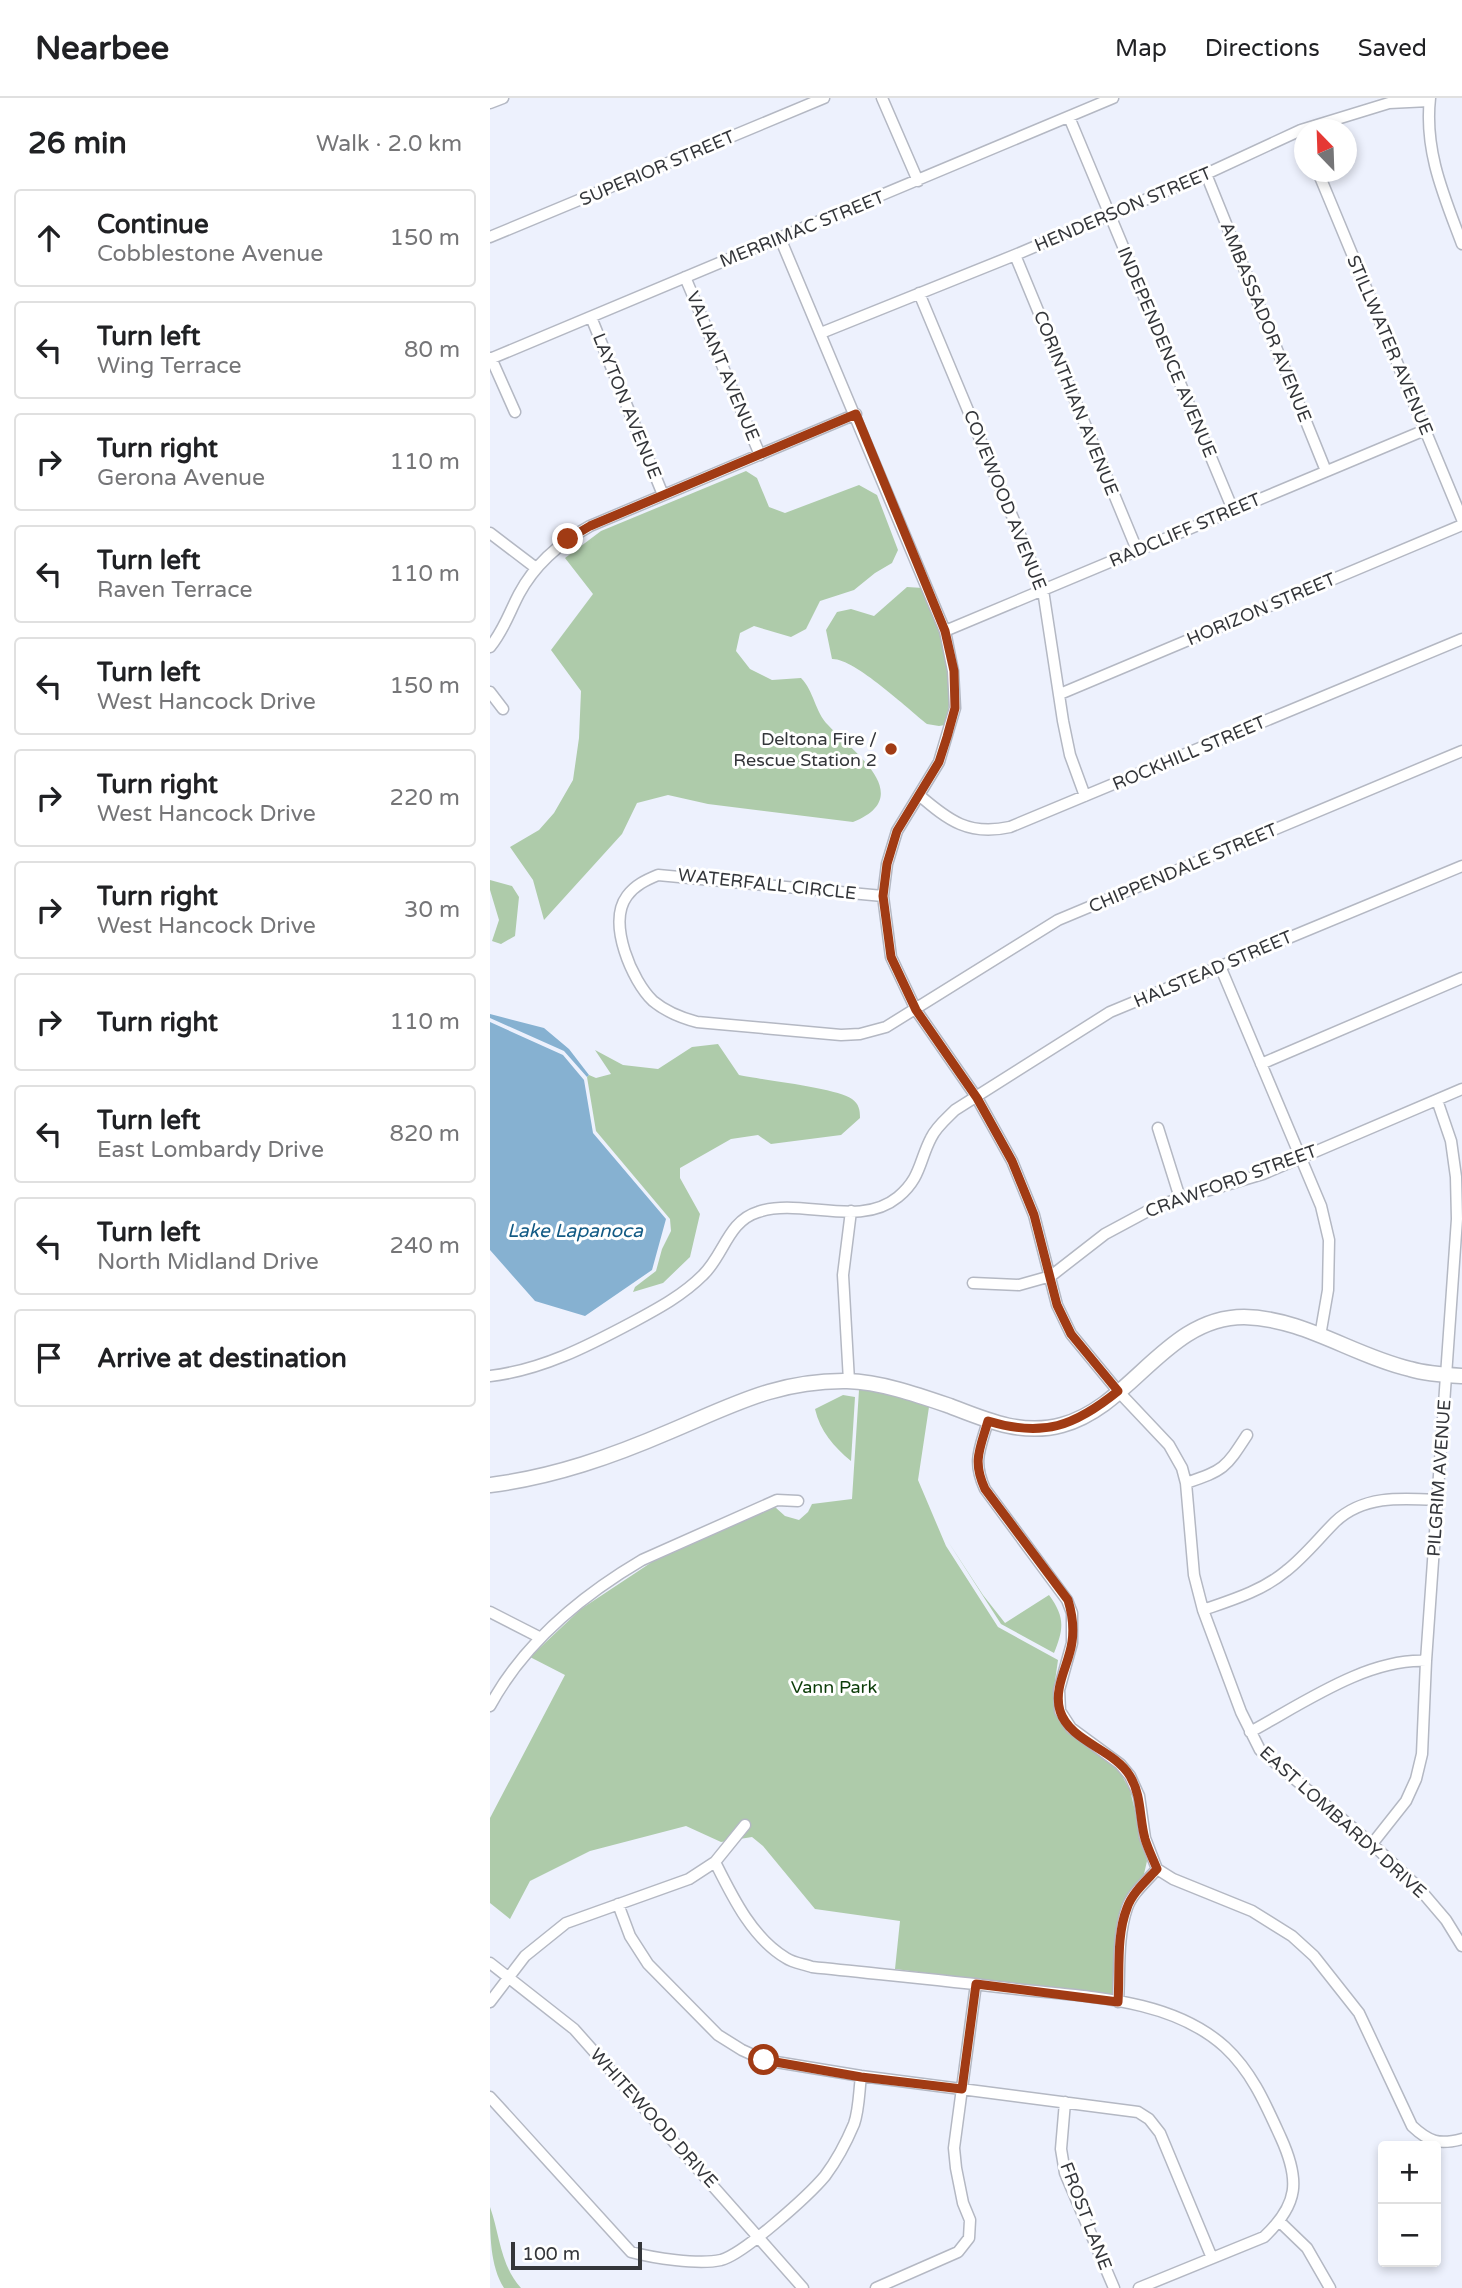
<!DOCTYPE html>
<meta charset="utf-8">
<style>
body{margin:0;font-family:"Varela Round",sans-serif;background:#f2f2f2;color:#202124}
.controls{position:absolute;right:21px;bottom:21px;display:grid;overflow:hidden;border-radius:7px;box-shadow:0 4px 10px #0003}
.controls button{width:63px;height:63px;display:grid;place-items:center;padding:0;border:0;border-bottom:2px solid #e0e0e0;background:#fff;color:#202124;font:35px sans-serif}
.compass{position:absolute;left:804px;top:21px;width:63px;height:63px;border-radius:50%;background:#fff;box-shadow:0 4px 10px #0003;rotate:337deg}
.scale{position:absolute;left:21px;bottom:18px;width:131px;box-sizing:border-box;padding-left:7px;border:4px solid #34363a;border-top:0;font-size:19px;line-height:24px;white-space:nowrap;color:#34363a;-webkit-text-stroke:5px #fff;paint-order:stroke}
.stop{position:absolute;width:21px;height:21px;margin:-16px;border:5px solid #a13b14;border-radius:50%;background:#fff}
.stop.end{background:#a13b14;border-color:#fff;box-shadow:0 2px 7px #0008}
.list{margin:0;padding:0;list-style:none}
h2{display:flex;justify-content:space-between;align-items:center;height:91px;margin:0;padding:0 28px;font-size:30px}
h2 small{font-size:23px;font-weight:400;color:#757577}
.list li{display:grid;grid-template-columns:46px 1fr auto;gap:21px;align-items:center;box-sizing:border-box;height:98px;margin:0 14px 14px;padding:0 14px;border:2px solid #e0e0e0;border-radius:7px}
.list b{display:block;font-size:26px;white-space:nowrap}
.list p{margin:0;font-size:23px;white-space:nowrap;color:#757577}
.list em{font-size:23px;font-style:normal;color:#757577}
.icon{flex:none;width:38px;height:38px;fill:none;stroke:currentColor;stroke-width:2;stroke-linecap:round;stroke-linejoin:round}
.map{position:relative;flex:none;width:972px;height:2190px;overflow:hidden}
header{display:flex;align-items:center;gap:42px;box-sizing:border-box;height:98px;padding:0 35px;background:#fff;border-bottom:2px solid #e0e0e0}
header strong{font-size:33px}
nav{display:flex;gap:38px;margin-inline-start:auto;font-size:24px}
main{display:flex}
aside{flex:1;background:#fff}
.map>svg:first-child{display:block}
.green{fill:#aecbaa}
.water{fill:#86b1d1}
.lines{fill:none;stroke-linecap:round;stroke-linejoin:round}
.street-casing{stroke:#b4b8c3;stroke-width:13}
.secondary-casing{stroke:#b4b8c3;stroke-width:17}
.street{stroke:#fff;stroke-width:10}
.secondary{stroke:#fff;stroke-width:14}
.route{stroke:#a13b14;stroke-width:9}
.poi-dot{fill:#a13b14;stroke:#fff;stroke-width:2.5}
.labels{text-anchor:middle;stroke-width:6;stroke-linejoin:round;paint-order:stroke}
.street-label{font-size:18px;fill:#34363a;stroke:#fff}
.poi-label{font-size:18px;fill:#34363a;stroke:#fff;text-anchor:end}
.park-label{font-size:18px;fill:#0b3c08;stroke:#fff}
.water-label{font-size:19px;font-style:italic;fill:#125a84;stroke:#fff}
</style>
<header>
<strong>Nearbee</strong>
<nav><a>Map</a><a>Directions</a><a>Saved</a></nav>
</header>
<main>
<aside>
<h2>26 min<small>Walk · 2.0 km</small></h2>
<ul class="list">
<li><svg class="icon" aria-label="ahead" viewBox="0 0 24 24"><path d="M12 20V5M6 11l6-6 6 6"/></svg><div><b>Continue</b><p>Cobblestone Avenue</p></div><em>150 m</em></li>
<li><svg class="icon" aria-label="left" viewBox="0 0 24 24"><path d="M17 20v-9H6M10 6l-5 5 5 5"/></svg><div><b>Turn left</b><p>Wing Terrace</p></div><em>80 m</em></li>
<li><svg class="icon" aria-label="right" viewBox="0 0 24 24"><path d="M7 20v-9h11M14 6l5 5-5 5"/></svg><div><b>Turn right</b><p>Gerona Avenue</p></div><em>110 m</em></li>
<li><svg class="icon" aria-label="left" viewBox="0 0 24 24"><path d="M17 20v-9H6M10 6l-5 5 5 5"/></svg><div><b>Turn left</b><p>Raven Terrace</p></div><em>110 m</em></li>
<li><svg class="icon" aria-label="left" viewBox="0 0 24 24"><path d="M17 20v-9H6M10 6l-5 5 5 5"/></svg><div><b>Turn left</b><p>West Hancock Drive</p></div><em>150 m</em></li>
<li><svg class="icon" aria-label="right" viewBox="0 0 24 24"><path d="M7 20v-9h11M14 6l5 5-5 5"/></svg><div><b>Turn right</b><p>West Hancock Drive</p></div><em>220 m</em></li>
<li><svg class="icon" aria-label="right" viewBox="0 0 24 24"><path d="M7 20v-9h11M14 6l5 5-5 5"/></svg><div><b>Turn right</b><p>West Hancock Drive</p></div><em>30 m</em></li>
<li><svg class="icon" aria-label="right" viewBox="0 0 24 24"><path d="M7 20v-9h11M14 6l5 5-5 5"/></svg><div><b>Turn right</b></div><em>110 m</em></li>
<li><svg class="icon" aria-label="left" viewBox="0 0 24 24"><path d="M17 20v-9H6M10 6l-5 5 5 5"/></svg><div><b>Turn left</b><p>East Lombardy Drive</p></div><em>820 m</em></li>
<li><svg class="icon" aria-label="left" viewBox="0 0 24 24"><path d="M17 20v-9H6M10 6l-5 5 5 5"/></svg><div><b>Turn left</b><p>North Midland Drive</p></div><em>240 m</em></li>
<li><svg class="icon" aria-label="arrive" viewBox="0 0 24 24"><path d="M6 21V4h12l-3 4 3 4H6"/></svg><div><b>Arrive at destination</b></div></li>
</ul>
</aside>
<div class="map">
<svg width="972" height="2190" viewBox="0 0 972 2190">
<rect width="100%" height="100%" fill="#edf1fd"/>
<path class="green" d="M256,373L267,380L279,409L295,415L369,387L387,397L408,452L402,465L385,475L364,492L330,503L316,531L301,539L264,528L250,535L246,553L260,571L282,582L311,580C324,593 325,614 338,627C362,653 428,698 363,724L218,706L178,697L147,705L132,736L54,822L43,782L20,749L49,732L64,715L83,682L89,640L91,593L61,552L103,496L75,460L111,433Z
M417,489L433,490C449,533 469,580 455,627L449,628L437,626C418,611 364,560 342,561L336,532L347,514L361,511L384,518Z
M0,782L22,788L29,799L25,838L11,846L2,843L9,822L0,792Z
M228,946L249,977C272,982 348,990 362,1001C369,1006 370,1012 370,1020L351,1037L281,1046L268,1037L241,1041L190,1070V1080L210,1116L200,1159L173,1185L143,1194L145,1189L166,1173L172,1151L181,1133L180,1121L106,1033L97,979L99,977L106,980L121,976L105,952L133,967L168,971L202,949Z
M377,1291L403,1296L439,1309L428,1382L456,1448L508,1529L568,1562L564,1590L566,1611L630,1674L640,1692L657,1763L654,1776L632,1810L628,1885L622,1896L616,1898L405,1871L410,1823L325,1811L273,1748L262,1739L231,1744L196,1728L100,1753L40,1783L20,1821L0,1805V1720L75,1577L40,1559L91,1511L162,1464L285,1409L295,1418L309,1422L318,1414L322,1406L362,1401L369,1292Z
M353,1297L365,1299L361,1363C344,1349 330,1333 325,1311Z
M457,1442L493,1497L515,1525L559,1497C575,1519 574,1530 564,1555L511,1526Z
M0,2109C10,2137 10,2167 31,2190H14C0,2168 0,2136 0,2109Z"/>
<path class="water" d="M0,916L54,930L79,951L99,977L97,979L74,953L0,920Z
M0,924L73,957L94,982L103,1035L176,1121L162,1172L95,1218L45,1203L0,1152Z"/>
<g class="lines">
<g class="street-casing">
<path id="street" d="M392,0L428,83
M940,0C934,53 954,98 972,146
M0,5L13,0
M579,19L743,412
M828,74L972,421
M716,76L836,373
M0,139L334,0
M290,140L455,533L463,573L465,610L449,664L407,733L397,766L393,798L401,859L426,912L487,1000L522,1063L544,1117L567,1207L581,1236L628,1293L679,1347L692,1370L696,1385L704,1477L713,1512L751,1614L770,1652L882,1746L927,1788L956,1822L972,1848
M525,157L647,452
M195,179L270,357
M429,195L553,492L573,623L580,657L595,698
M101,219L173,397
M331,235L525,157L716,76L811,32L899,5L939,3
M1,260L25,314
M0,261L623,0
M0,435L46,470
M455,533L935,332
M0,549C14,532 19,515 29,496C45,466 71,444 100,428L366,316
M0,594L13,611
M570,596L972,427
M429,697C459,723 479,738 520,729L972,541
M393,798L168,777C156,782 145,787 137,798C117,825 142,883 163,903C175,913 192,920 207,924L351,937L370,936L396,929L568,822L972,653
M730,868L831,1108L839,1142L838,1192L830,1238
M771,966L972,880
M668,1030L690,1100
M483,1185L529,1187L561,1178L615,1136L669,1107L773,1076L972,991
M0,1278C52,1272 98,1248 143,1224C169,1210 193,1197 213,1177C234,1157 238,1123 268,1114C311,1099 369,1131 408,1099C431,1080 429,1063 441,1040C446,1029 456,1021 465,1012L620,914L972,768
M359,1283L353,1177L361,1113
M498,1323C490,1351 482,1363 495,1391L577,1502L582,1515V1545L569,1592L570,1613L581,1630L630,1666L640,1678L649,1698L655,1740L667,1771L683,1781L762,1813L802,1838L824,1858L869,1915L922,2028C939,2044 949,2047 972,2041
M696,1385C734,1372 735,1371 757,1337
M713,1512C742,1502 772,1493 796,1473C814,1459 829,1440 845,1424C873,1397 912,1400 947,1402
M0,1514L49,1539
M0,1608C34,1545 91,1498 152,1462L287,1402L308,1403
M760,1634C812,1606 877,1560 936,1563
M882,1746L916,1703L926,1681L932,1656L936,1563L967,1121L966,1079L961,1043L947,1002
M225,1764C242,1798 262,1840 296,1860C303,1865 314,1866 322,1869C387,1876 453,1882 518,1890C590,1899 679,1898 735,1949C762,1974 776,2007 791,2040C810,2082 809,2106 774,2139L649,2190
M128,1806L140,1838L158,1866L228,1937L252,1952L274,1962L371,1978L648,2014L659,2021L670,2035L722,2160
M0,1865L84,1931L313,2190
M0,1904L35,1858L76,1825L199,1781L225,1764L255,1727
M628,1904C630,1874 627,1839 637,1810C642,1795 657,1783 667,1771
M0,1999L141,2154C163,2160 208,2167 231,2162C254,2156 319,2097 335,2078C347,2062 356,2045 364,2026C369,2012 369,1994 371,1978
M575,2004L571,2051L575,2075L624,2190
M790,2124L817,2150L840,2190
M386,2190L468,2154L479,2140L480,2122L473,2105L466,2070L464,2050L486,1886"/>
</g>
<g class="secondary-casing">
<path id="secondary" d="M0,1387C64,1379 123,1358 181,1333C243,1307 288,1282 357,1283C391,1284 428,1297 460,1308C496,1322 532,1338 572,1327C642,1308 676,1219 754,1219C813,1220 864,1258 920,1271C937,1276 955,1277 972,1278"/>
</g>
<use href="#street" class="street"/>
<use href="#secondary" class="secondary"/>
</g>
<g class="lines">
<path class="route" d="M78,441L100,428L366,316L455,533L464,573L465,610L457,639L449,664L407,733L397,766L393,798L401,859L426,912L487,1000L522,1063L544,1117L567,1207L581,1236L628,1293C585,1328 553,1340 498,1323C490,1351 482,1363 495,1391L578,1502C582,1515 584,1530 582,1544C579,1567 563,1589 570,1613C580,1644 624,1651 640,1678C652,1698 649,1719 655,1741C658,1751 663,1761 667,1771C657,1782 642,1795 637,1810C626,1838 630,1874 628,1904L486,1886L472,1991L371,1979L274,1962"/>
</g>
<circle class="poi-dot" cx="401" cy="651" r="7"/>
<g class="labels">
<g class="street-label">
<text transform="translate(167 70) rotate(-23)" y="6">SUPERIOR STREET</text>
<text transform="translate(633 111) rotate(-23)" y="6">HENDERSON STREET</text>
<text transform="translate(312 131) rotate(-22)" y="6">MERRIMAC STREET</text>
<text transform="translate(776 224) rotate(68)" y="6">AMBASSADOR AVENUE</text>
<text transform="translate(900 247) rotate(67)" y="6">STILLWATER AVENUE</text>
<text transform="translate(677 254) rotate(67)" y="6">INDEPENDENCE AVENUE</text>
<text transform="translate(233 268) rotate(67)" y="6">VALIANT AVENUE</text>
<text transform="translate(586 305) rotate(68)" y="6">CORINTHIAN AVENUE</text>
<text transform="translate(137 308) rotate(68)" y="6">LAYTON AVENUE</text>
<text transform="translate(515 402) rotate(68)" y="6">COVEWOOD AVENUE</text>
<text transform="translate(695 432) rotate(-23)" y="6">RADCLIFF STREET</text>
<text transform="translate(771 511) rotate(-23)" y="6">HORIZON STREET</text>
<text transform="translate(699 655) rotate(-23)" y="6">ROCKHILL STREET</text>
<text transform="translate(693 770) rotate(-23)" y="6">CHIPPENDALE STREET</text>
<text transform="translate(277 786) rotate(6)" y="6">WATERFALL CIRCLE</text>
<text transform="translate(723 871) rotate(-23)" y="6">HALSTEAD STREET</text>
<text transform="translate(741 1083) rotate(-20)" y="6">CRAWFORD STREET</text>
<text transform="translate(949 1380) rotate(-86)" y="6">PILGRIM AVENUE</text>
<text transform="translate(853 1724) rotate(42)" y="6">EAST LOMBARDY DRIVE</text>
<text transform="translate(164 2020) rotate(48)" y="6">WHITEWOOD DRIVE</text>
<text transform="translate(596 2118) rotate(69)" y="6">FROST LANE</text>
</g>
<g class="poi-label">
<text x="387" y="647">Deltona Fire /<tspan x="387" dy="21">Rescue Station 2</tspan></text>
</g>
<g class="park-label">
<text x="344" y="1595">Vann Park</text>
</g>
<g class="water-label">
<text x="85" y="1139">Lake Lapanoca</text>
</g>
</g>
</svg>
<div class="controls">
<button>+</button>
<button>−</button>
</div>
<svg class="compass" viewBox="-18 -18 36 36"><path d="M0-13l5 13h-10z" fill="#e53935"/><path d="M0 13l5-13h-10z" fill="#757577"/></svg>
<div class="scale">100 m</div>
<div class="stop" style="left:274px;top:1962px"></div>
<div class="stop end" style="left:78px;top:441px"></div>
</div>
</main>
